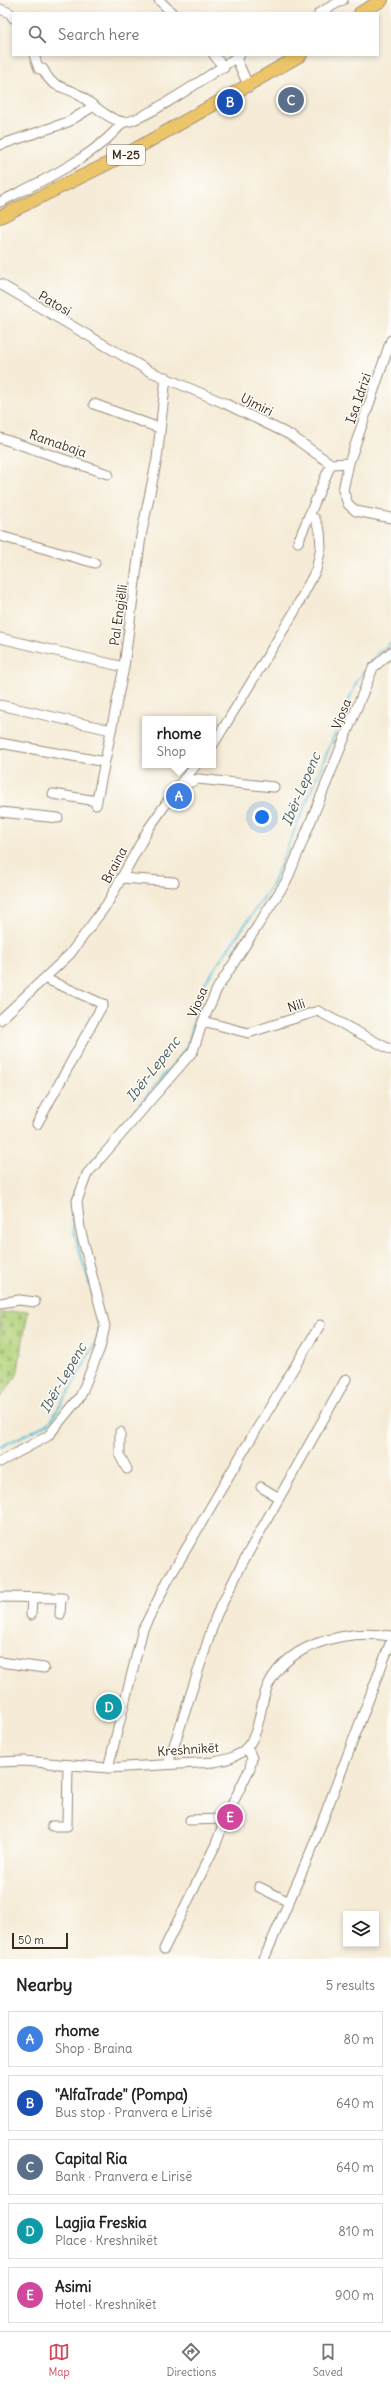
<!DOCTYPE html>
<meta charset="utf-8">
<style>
body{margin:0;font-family:Delius,sans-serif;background:#f6f6f6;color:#202124}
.controls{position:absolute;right:12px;bottom:12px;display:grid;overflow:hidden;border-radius:0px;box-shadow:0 2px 6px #0003}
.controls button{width:36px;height:36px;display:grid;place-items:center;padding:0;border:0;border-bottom:1px solid #e0e0e0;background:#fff;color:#202124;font:20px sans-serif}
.scale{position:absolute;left:12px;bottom:10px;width:56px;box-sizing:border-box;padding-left:4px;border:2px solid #3b2a1e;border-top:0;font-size:11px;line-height:14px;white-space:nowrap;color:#3b2a1e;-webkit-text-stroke:3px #fdfcf7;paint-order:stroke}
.you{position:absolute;left:262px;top:817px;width:14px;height:14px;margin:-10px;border:3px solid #fff;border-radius:50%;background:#1a73e8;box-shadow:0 0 0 6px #1a73e833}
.badge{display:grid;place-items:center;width:26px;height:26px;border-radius:50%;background:#d1495b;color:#fff;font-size:13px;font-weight:700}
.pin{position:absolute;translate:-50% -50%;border:2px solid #fff;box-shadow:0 1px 4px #0006}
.popup{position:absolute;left:142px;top:716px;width:74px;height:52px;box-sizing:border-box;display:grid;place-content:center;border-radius:0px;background:#fff;filter:drop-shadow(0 1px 3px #0005);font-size:13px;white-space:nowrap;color:#757577}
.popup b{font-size:15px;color:#202124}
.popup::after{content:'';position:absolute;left:50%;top:100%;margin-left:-8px;border:8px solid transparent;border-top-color:#fff}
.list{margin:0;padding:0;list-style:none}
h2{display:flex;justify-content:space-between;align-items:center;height:52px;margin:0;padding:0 16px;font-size:17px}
h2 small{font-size:13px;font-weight:400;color:#757577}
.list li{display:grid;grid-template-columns:26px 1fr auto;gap:12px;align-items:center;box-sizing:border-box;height:56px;margin:0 8px 8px;padding:0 8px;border:1px solid #e0e0e0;border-radius:0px}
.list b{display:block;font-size:15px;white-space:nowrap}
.list p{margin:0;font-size:13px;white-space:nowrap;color:#757577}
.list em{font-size:13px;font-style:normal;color:#757577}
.icon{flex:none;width:22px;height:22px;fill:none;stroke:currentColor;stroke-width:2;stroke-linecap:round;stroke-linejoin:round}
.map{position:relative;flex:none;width:391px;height:1959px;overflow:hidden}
.search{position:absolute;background:#fff;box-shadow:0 2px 6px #0003;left:12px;right:12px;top:12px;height:44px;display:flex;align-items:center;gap:10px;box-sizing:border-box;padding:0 14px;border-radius:0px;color:#757577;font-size:15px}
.sheet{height:372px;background:#fff}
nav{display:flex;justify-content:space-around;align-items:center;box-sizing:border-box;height:56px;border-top:1px solid #e0e0e0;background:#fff;font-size:11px;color:#757577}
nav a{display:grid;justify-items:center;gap:2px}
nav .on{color:#d1495b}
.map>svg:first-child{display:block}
.cemetery{fill:url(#cemetery-stones);stroke:#767e4c}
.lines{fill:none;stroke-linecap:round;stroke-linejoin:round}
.stream{stroke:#5abfd8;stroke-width:2}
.minor-casing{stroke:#988a7a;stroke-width:11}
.major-casing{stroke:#988a7a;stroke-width:14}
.minor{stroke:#fff;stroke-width:9}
.major{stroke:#edc569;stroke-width:12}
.labels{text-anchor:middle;stroke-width:3;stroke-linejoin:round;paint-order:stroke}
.shield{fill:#fdfcf7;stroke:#75695f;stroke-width:1}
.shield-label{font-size:12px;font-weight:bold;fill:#3b2a1e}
.street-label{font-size:13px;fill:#3b2a1e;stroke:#fdfcf7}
.water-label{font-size:14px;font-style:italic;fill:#465e5f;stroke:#fdfcf7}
</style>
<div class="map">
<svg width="391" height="1959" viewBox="0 0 391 1959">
<defs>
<pattern id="cemetery-stones" width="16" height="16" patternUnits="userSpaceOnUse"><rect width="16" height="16" fill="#b2d37b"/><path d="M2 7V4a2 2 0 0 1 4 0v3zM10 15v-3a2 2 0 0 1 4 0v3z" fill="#9ab56a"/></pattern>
</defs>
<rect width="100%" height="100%" fill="#fdfcf7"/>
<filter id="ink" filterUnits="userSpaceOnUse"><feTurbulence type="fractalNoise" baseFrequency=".025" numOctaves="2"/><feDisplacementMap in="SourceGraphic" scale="8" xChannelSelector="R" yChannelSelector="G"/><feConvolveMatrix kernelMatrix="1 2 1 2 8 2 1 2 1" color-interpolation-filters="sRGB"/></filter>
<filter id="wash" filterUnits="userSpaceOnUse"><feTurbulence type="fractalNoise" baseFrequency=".012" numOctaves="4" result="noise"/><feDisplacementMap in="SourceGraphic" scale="16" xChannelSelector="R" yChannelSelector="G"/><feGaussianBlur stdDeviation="0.9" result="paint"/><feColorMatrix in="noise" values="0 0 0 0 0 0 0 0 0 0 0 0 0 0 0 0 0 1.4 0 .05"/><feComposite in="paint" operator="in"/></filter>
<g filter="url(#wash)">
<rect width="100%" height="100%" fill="#f5ebd6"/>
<path class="cemetery" d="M28,1311L17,1375L0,1398V1313Z"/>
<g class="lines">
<path class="stream" d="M83,1173L187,1047L204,984L271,887L357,681L376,655L391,643
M80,1179L72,1200L74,1232L93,1296
M0,1447L49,1423L73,1385L99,1335L97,1310"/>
</g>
</g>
<g filter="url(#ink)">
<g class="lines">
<g class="minor-casing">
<path id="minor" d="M159,0L172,13
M0,9L10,13L13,18
M319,13L343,0
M34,55L39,69H43C45,73 48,79 52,82C59,88 71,89 79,95C92,103 108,120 124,122C142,123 221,67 240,55
M214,55L224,68
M236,58L249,87
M0,145L68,122L94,106
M0,202C40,182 95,157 123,122
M0,284L149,371L224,403L290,435L331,464L349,463
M391,340L349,463L343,490L348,504L356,511L391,518
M94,404L159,428
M0,438L108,474
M0,536L95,563
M298,542L331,464
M0,638L124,667
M0,705L111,730
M0,743L100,761
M213,745L293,614L316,570L321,548L320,531L315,519L309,515
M179,785L196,765
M53,794L97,801
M96,805L124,667L141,536L157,459L166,377
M0,812L58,818
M122,878L174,882
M0,1020L70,954L107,904L149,828L177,788L198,779L274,787
M203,1021L248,1033L318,1011L391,1050
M37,1124L103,1004L46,979
M0,1303L19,1300L35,1302
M120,1432V1456L127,1469
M0,1462L48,1436L80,1397L100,1348L105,1326L80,1228L77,1201L87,1174L193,1051L203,1021L217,989L287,880L373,668L391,652
M261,1487L279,1498
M0,1597L63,1598
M31,1615L32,1598
M60,1615L61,1598
M0,1662L44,1668
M0,1762L24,1761L108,1768L214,1762C226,1760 238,1757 247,1747C259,1734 260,1709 265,1693C282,1644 344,1629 391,1636
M168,1764L216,1616L243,1562L346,1379
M108,1768L143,1629L168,1580L244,1450L320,1325
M190,1820L225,1819
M52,1826H67L68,1765
M259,1887L289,1902
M164,1949L216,1844L225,1819L250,1768L252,1758L247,1747
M264,1959L311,1851L391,1641"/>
</g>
<g class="major-casing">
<path id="major" d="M360,13L382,0
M0,217L123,156L301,55"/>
</g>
<use href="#minor" class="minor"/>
<use href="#major" class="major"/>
</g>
</g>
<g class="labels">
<rect class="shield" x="107" y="145" width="38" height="20" rx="3"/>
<g class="shield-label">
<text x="126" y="159">M-25</text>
</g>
<g class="street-label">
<text transform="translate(55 303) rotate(30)" y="5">Patosi</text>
<text transform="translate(358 398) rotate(-71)" y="5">Isa Idrizi</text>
<text transform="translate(257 404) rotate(27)" y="5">Ujmiri</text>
<text transform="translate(58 443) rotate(19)" y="5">Ramabaja</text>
<text transform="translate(118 615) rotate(-82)" y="5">Pal Engjëlli</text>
<text transform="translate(341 714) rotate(-68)" y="5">Vjosa</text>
<text transform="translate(114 865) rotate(-62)" y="5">Braina</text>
<text transform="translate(197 1002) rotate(-67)" y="5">Vjosa</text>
<text transform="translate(296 1005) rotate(-18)" y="5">Nili</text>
<text transform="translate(188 1749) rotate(-4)" y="5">Kreshnikët</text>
</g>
<g class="water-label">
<text transform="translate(301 789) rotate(-67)" y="5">Ibër-Lepenc</text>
<text transform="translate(153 1069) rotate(-52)" y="5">Ibër-Lepenc</text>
<text transform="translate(63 1378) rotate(-60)" y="5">Ibër-Lepenc</text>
</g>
</g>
</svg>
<div class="controls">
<button><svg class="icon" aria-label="layers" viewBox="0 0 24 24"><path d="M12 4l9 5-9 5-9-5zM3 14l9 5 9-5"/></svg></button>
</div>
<div class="scale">50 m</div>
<div class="you"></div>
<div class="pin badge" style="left:179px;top:796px;background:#3f7fe0">A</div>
<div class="popup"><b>rhome</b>Shop</div>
<div class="pin badge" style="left:230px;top:102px;background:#1a4fb4">B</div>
<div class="pin badge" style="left:291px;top:100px;background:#5c6f8a">C</div>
<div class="pin badge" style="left:109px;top:1707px;background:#0f9aa8">D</div>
<div class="pin badge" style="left:230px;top:1817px;background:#d1479c">E</div>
<div class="search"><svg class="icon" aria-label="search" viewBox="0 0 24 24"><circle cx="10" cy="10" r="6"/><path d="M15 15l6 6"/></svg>Search here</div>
</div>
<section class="sheet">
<h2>Nearby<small>5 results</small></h2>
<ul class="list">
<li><span class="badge" style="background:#3f7fe0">A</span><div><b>rhome</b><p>Shop · Braina</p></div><em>80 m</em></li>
<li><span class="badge" style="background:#1a4fb4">B</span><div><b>&quot;AlfaTrade&quot; (Pompa)</b><p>Bus stop · Pranvera e Lirisë</p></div><em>640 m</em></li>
<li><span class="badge" style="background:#5c6f8a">C</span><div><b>Capital Ria</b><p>Bank · Pranvera e Lirisë</p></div><em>640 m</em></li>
<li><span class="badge" style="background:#0f9aa8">D</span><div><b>Lagjia Freskia</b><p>Place · Kreshnikët</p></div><em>810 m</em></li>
<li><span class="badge" style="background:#d1479c">E</span><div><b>Asimi</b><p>Hotel · Kreshnikët</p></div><em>900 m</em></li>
</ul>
</section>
<nav>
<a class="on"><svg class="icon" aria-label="map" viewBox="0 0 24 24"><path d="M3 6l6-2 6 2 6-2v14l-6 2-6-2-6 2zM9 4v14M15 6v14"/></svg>Map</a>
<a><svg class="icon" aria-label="directions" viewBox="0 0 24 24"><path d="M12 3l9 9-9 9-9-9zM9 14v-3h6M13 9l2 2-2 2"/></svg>Directions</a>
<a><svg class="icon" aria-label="saved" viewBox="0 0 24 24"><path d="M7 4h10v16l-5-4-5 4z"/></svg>Saved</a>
</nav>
